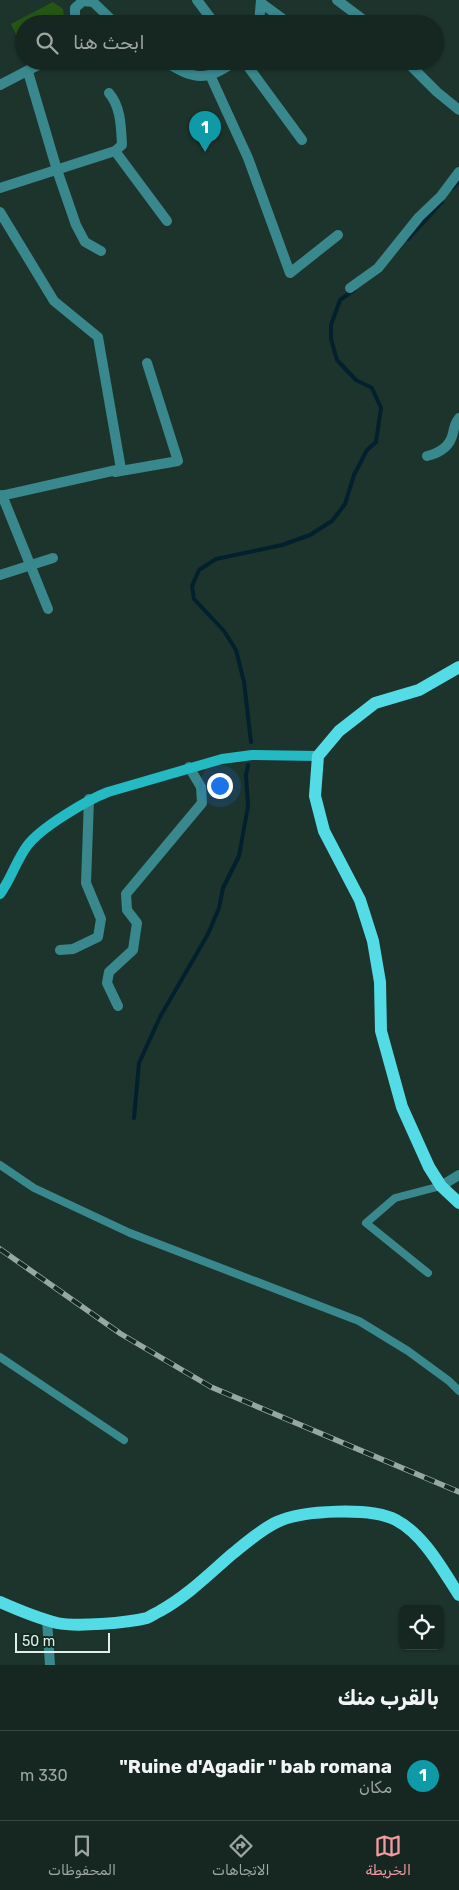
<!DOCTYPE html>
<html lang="ar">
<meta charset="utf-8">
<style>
body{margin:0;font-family:Rubik,Vazirmatn,sans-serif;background:#1f2f2a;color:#f1f3f6;direction:rtl}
.controls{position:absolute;right:15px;bottom:15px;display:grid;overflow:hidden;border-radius:8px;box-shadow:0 1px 4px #0004}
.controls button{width:45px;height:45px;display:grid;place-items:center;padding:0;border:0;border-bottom:1px solid #35443f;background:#162721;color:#f1f3f6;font:25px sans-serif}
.scale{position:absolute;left:15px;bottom:12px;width:95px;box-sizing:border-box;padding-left:5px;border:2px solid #e1eee9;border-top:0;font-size:14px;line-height:18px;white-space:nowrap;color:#e1eee9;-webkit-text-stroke:4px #132a23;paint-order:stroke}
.you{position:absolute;left:219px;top:785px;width:18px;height:18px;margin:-12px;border:4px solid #fff;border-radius:50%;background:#1a73e8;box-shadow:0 0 0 8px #1a73e833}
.badge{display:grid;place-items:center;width:32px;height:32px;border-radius:50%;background:#f49aa3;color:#fff;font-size:16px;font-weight:700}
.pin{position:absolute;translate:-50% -41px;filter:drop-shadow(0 1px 2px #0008)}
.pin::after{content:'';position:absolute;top:26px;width:18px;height:15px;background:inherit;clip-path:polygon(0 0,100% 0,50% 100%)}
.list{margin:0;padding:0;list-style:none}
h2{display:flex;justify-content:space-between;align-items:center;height:65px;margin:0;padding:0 20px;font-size:21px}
h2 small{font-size:16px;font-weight:400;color:#9ea5a5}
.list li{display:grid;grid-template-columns:32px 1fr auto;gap:15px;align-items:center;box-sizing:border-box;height:90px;padding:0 20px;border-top:1px solid #35443f}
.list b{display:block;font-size:19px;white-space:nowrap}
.list p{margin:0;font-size:16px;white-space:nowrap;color:#9ea5a5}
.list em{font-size:16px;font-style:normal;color:#9ea5a5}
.icon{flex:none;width:28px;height:28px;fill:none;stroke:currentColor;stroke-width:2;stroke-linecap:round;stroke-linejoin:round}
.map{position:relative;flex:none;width:459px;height:1665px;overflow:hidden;direction:ltr}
.search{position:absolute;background:#162721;box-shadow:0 1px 4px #0004;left:15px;right:15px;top:15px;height:55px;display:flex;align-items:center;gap:12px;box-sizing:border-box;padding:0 18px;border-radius:28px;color:#9ea5a5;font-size:19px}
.sheet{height:155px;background:#162721}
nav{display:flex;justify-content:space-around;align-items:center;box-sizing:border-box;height:70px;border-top:1px solid #35443f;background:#162721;font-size:14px;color:#9ea5a5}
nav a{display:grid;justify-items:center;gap:2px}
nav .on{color:#f49aa3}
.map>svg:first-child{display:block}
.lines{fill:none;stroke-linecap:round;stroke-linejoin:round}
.stream{stroke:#03202f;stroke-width:4}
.building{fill:#245713}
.lane{stroke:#38888e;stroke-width:8}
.street{stroke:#38888e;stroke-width:10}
.secondary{stroke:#23bac4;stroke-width:10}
.primary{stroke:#54dce6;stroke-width:12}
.rail-casing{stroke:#97a8a1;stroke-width:5.5}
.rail{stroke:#132a23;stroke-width:4;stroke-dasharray:11;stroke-linecap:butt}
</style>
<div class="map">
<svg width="459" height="1665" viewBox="0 0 459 1665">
<rect width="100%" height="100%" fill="#1d342c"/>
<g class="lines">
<path class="stream" d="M453,188L459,181
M408,239L442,202
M251,742L244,682L236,650L224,631L194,599L192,586L199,570L216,559L282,545L310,535L332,521L345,504L354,475L367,450L376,442L381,408L372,388L356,380L337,360L331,339V325L340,300L354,290
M134,1118L139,1063L160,1017L208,934L219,908L223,888L239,856L248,806L246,775L248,765"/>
</g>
<path class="building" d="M53,2L63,9L65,24H24V51L11,24Z"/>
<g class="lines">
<path class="lane" d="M0,1165L34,1188L130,1233L359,1321L408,1351L449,1381L459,1391
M428,1273L366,1223L395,1198L441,1186
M0,1357L124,1440"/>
<path class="street" d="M197,0L215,24
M337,0L369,24
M261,3L290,24
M75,24V8L83,1L93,2L116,24
M259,24L261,0
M164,61C193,79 206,83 235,61
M244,61L302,140
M406,61L437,92L459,110
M28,72L57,170L76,225L85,242L101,251
M210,75L248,158L290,273L338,235
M0,85L46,61
M115,151L167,221
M0,188L115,151L122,145C121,127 121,107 109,93
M0,212L54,301L98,337L121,469L0,496
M350,288L378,268L419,217L441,196L459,172
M427,456C440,453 450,447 453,433C454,427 455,423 459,418
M115,472L178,461L147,363
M2,495L48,609
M0,575L53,558
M60,950L73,949L98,937L101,919L86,883L89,799
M118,1006L107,983L109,972L133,950L137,923L127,910L126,894L202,803L201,787L189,767
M441,1186L459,1175
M47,1620L50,1665"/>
<path class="secondary" d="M0,894C11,879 16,861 27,846C40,828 87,800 108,792L222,759L252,755L318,756"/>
<path class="primary" d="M459,667L419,690L375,703L339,731L318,756L315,796L324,831L360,900L373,941L380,982L381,1031L402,1107L429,1167L441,1186L459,1203
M0,1602C18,1610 37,1618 57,1623C76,1627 127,1623 147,1618C151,1616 156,1613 160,1611C187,1596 208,1575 231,1555C246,1543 260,1530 277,1522C303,1510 371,1507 396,1520C424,1535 442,1569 459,1595"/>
<g class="rail-casing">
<path id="rail" d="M0,1249L121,1334L211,1387L459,1492"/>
</g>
<use href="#rail" class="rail"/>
</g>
</svg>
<div class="controls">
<button><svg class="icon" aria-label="locate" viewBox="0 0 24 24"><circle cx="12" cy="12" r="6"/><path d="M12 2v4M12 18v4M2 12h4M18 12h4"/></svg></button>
</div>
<div class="scale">50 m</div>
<div class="you"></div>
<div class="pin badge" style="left:205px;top:152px;background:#0f9aa8">1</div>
<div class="search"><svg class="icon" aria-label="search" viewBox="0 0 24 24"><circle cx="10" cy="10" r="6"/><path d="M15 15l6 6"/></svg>ابحث هنا</div>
</div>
<section class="sheet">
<h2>بالقرب منك<small></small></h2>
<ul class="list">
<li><span class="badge" style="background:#0f9aa8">1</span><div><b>Ruine d'Agadir &quot; bab romana&quot;</b><p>مكان</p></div><em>330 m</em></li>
</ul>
</section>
<nav>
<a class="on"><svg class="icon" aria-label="map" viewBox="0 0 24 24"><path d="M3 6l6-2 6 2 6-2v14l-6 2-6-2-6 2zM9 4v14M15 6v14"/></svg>الخريطة</a>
<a><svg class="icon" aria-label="directions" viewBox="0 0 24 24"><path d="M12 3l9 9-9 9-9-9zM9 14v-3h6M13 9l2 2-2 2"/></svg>الاتجاهات</a>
<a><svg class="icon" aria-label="saved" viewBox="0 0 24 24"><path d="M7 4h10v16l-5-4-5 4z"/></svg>المحفوظات</a>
</nav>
